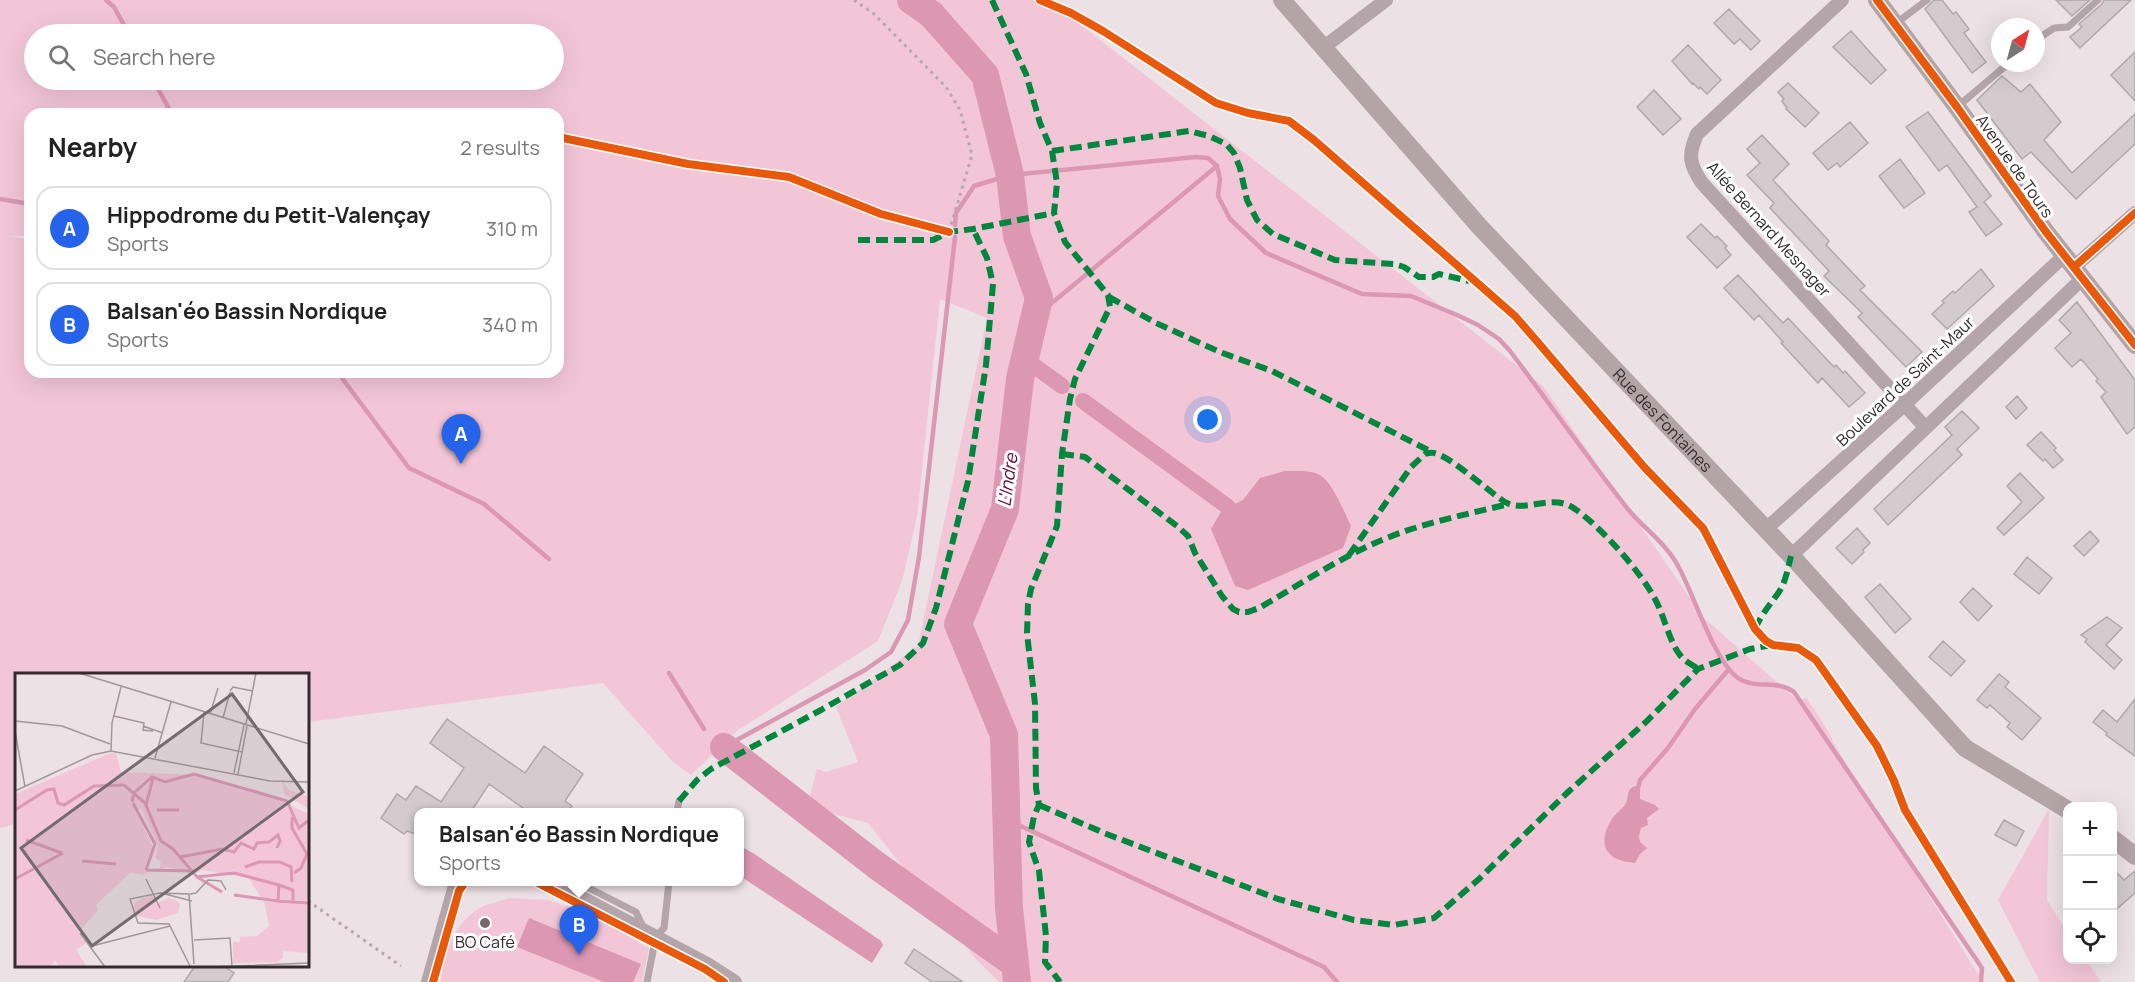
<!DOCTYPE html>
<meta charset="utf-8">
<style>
body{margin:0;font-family:Manrope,sans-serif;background:#f6f6f6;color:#222}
.controls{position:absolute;right:18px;bottom:18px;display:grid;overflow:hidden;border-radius:12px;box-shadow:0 6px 24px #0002}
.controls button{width:54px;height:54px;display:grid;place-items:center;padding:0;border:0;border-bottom:2px solid #e0e0e0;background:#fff;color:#222;font:30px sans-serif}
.compass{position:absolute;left:1991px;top:18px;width:54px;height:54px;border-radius:50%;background:#fff;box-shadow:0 6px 24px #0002;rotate:36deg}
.you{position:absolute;left:1208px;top:420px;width:21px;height:21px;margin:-15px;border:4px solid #fff;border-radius:50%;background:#1a73e8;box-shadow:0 0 0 9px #1a73e833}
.badge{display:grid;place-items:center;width:39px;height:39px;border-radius:50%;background:#2563eb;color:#fff;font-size:20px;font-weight:700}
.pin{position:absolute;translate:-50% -50px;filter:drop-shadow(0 2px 3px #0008)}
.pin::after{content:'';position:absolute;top:32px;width:21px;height:18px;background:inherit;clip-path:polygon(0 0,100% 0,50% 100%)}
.popup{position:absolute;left:414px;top:808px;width:330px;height:78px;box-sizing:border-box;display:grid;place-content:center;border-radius:12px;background:#fff;filter:drop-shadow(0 2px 4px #0005);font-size:20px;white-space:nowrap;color:#767676}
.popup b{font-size:22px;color:#222}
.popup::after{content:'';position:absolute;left:50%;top:100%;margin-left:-12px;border:12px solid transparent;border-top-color:#fff}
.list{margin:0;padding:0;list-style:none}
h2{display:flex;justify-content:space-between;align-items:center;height:78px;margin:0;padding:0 24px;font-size:26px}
h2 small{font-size:20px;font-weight:400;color:#767676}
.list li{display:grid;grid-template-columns:39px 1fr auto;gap:18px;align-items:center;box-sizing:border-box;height:84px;margin:0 12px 12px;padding:0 12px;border:2px solid #e0e0e0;border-radius:18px}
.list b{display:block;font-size:22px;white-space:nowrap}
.list p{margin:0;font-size:20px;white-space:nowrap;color:#767676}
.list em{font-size:20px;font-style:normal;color:#767676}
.icon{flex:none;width:33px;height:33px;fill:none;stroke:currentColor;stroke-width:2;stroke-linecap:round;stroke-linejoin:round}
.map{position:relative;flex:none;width:2135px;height:982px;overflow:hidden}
.search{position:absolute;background:#fff;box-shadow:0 6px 24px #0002;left:24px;top:24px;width:540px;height:66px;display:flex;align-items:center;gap:15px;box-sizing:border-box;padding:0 21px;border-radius:33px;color:#767676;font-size:22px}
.panel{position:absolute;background:#fff;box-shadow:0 6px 24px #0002;left:24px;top:108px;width:540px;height:270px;border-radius:18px}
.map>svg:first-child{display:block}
.green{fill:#f3c6d7;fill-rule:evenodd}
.water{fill:#dc97b3}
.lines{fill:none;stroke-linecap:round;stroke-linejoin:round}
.stream{stroke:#dc97b3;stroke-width:4.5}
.canal{stroke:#dc97b3;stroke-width:16}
.river{stroke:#dc97b3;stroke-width:28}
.building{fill:#d4cbce;stroke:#b1a8ab;stroke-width:1.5}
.path{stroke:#b5a9ad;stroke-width:3;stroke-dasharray:3 4.5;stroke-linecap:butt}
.lane{stroke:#b3a5aa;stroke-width:7}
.street{stroke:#b3a5aa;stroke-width:14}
.secondary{stroke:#b3a4a8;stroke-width:18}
.quiet{stroke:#00873e;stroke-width:6;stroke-dasharray:12 6;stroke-linecap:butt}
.cycleway-casing{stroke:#fff;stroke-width:11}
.cycleway{stroke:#e8590c;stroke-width:8}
.poi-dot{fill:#746b6e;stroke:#fff;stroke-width:2}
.labels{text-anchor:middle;stroke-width:6;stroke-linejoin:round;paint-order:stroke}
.street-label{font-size:16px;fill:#332b2e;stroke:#fff}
.poi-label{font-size:16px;fill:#332b2e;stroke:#fff}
.water-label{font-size:18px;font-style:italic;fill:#610a39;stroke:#fff}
.inset-river{fill:none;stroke:#dc97b3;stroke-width:3}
.inset-road{fill:none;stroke:#a2989b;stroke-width:1.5}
.view{fill:#746b6e;fill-opacity:0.15;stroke:#746b6e;stroke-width:3}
.inset-edge{fill:none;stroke:#332b2e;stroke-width:3}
</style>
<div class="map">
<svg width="2135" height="982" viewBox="0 0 2135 982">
<rect width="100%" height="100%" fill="#ece1e4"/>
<path class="green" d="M0,0H1049L1543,386L1704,618L1798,701L1807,698C1816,714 1828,727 1834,744L1983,982H999L975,958L868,823L807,807L817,769L826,772L858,762L836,707L918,646L987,318L940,299L917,517L902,581L878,641L738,730L691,775L673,762L603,683L308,722V674H16V824L0,828ZM34,34H554V80H34ZM30,114H558V372H30V239L4,236H30Z
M2049,809L2047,900L2067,932L2068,960H2086L2101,982H2040L1998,900Z
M509,898L548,900L590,914L649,948L642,982H441C443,953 455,921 482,907C490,903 501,901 509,898Z"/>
<path class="water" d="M1285,471C1295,471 1310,470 1318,474C1332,480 1344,512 1351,526L1343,548L1248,590L1235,586L1211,529L1222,510L1243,500L1260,478Z
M1635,786L1640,789V799L1655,805L1659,809L1647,818L1648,825L1641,828L1639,836L1640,842L1647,848L1640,854L1635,863C1606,861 1596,845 1612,819C1615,814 1621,810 1625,805C1630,797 1625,790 1635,786Z
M740,846L753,853L881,941L883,945L872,963L740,876Z
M529,918L641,964L633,982H604L517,947Z"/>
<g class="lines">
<path class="stream" d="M106,0L114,7L129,34
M153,80L172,114
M0,199L30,204
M955,225L956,213L974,186L1010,175L1196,157L1208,158L1217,166L1220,179L1218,196L1230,219L1266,253L1362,294L1411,296L1457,315L1478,325L1499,339L1510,351C1549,403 1587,457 1627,508C1643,528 1666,543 1678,566C1694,594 1714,661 1738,678C1755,690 1777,679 1794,692L1982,968L1981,982
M1035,317L1217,166
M342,378L409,468L484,504L549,559
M669,673L704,729
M724,747L865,670L891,652L908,620L919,557L955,237
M1637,792L1640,780L1668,748L1695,709L1729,669
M1006,819L1324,967L1337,982"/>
<path class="canal" d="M1025,359L1062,386
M1083,401L1228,507"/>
<path class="river" d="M911,0L931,14L985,75L1010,175L1017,236L1039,298L1020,379L1005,509L958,624L1004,735L1009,908L1017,982
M724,747L876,865L1015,964"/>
</g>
<path class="building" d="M1934,0H1942L1953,14L1956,12L1969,29L1964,33L1986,62L1972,73L1925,9Z
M2056,0H2090L2072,16Z
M2104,0H2131L2080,48L2070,37L2082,27L2079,24L2102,4Z
M1729,9L1760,41L1751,50L1740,39L1734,44L1714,23Z
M1851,31L1886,70L1871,84L1833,47Z
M1688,45L1721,80L1707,94L1700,87L1699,89L1693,83L1692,84L1672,61Z
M2135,52V101L2111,75Z
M2002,76L2021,92L2030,84L2061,122L2044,140L2072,173L2135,114V144L2076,199L2031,152L2022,159L1977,100Z
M1788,83L1819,113L1805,127L1786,109L1787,108L1782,101L1784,99L1778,92Z
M1654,90L1681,119L1663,135L1637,107Z
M1928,112L1991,196L1984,202L2002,224L1986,236L1969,212L1977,207L1947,165L1939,171L1906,127Z
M1850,122L1868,143L1840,167L1837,163L1828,170L1813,153Z
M1762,135L1789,164L1773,180L1829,241L1826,245L1865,286L1860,290L1922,352L1906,367L1858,317L1862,313L1824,276L1829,271L1770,208L1774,203L1747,175L1760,163L1747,149Z
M1900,159L1925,193L1904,208L1879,176Z
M1701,224L1715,238L1717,236L1727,246L1725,248L1731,255L1717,268L1687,237Z
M1981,269L1994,286L1947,329L1932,314L1944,303L1942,301L1953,291L1955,293Z
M1738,275L1783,323L1788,318L1834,367L1836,365L1843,373L1845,371L1865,393L1849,407L1822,378L1818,383L1781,343L1783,342L1759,315L1754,320L1724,288Z
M2077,302L2135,380V427L2127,434L2101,397L2106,392L2096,381L2098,379L2081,359L2072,367L2055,348L2071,333L2059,320Z
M2017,396L2027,408L2016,419L2006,407Z
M1962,411L1979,428L1957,449L1962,455L1888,525L1874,509L1952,435L1945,427Z
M2041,432L2056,448L2054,450L2063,460L2053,468L2045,459L2043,461L2027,445Z
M2020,473L2044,498L2004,535L1997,528L2022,502L2007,486Z
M1857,528L1870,543L1863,550L1864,552L1852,564L1836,548Z
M2090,531L2099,541L2084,556L2074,546Z
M2027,557L2052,578L2039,594L2014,574Z
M1880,584L1911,619L1895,633L1865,597Z
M1973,588L1992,606L1978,621L1960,602Z
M2107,617L2122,628L2106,645L2122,660L2114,669L2085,642L2087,639L2081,635Z
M1943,641L1965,661L1951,676L1929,657Z
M1999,674L2009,682L2005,687L2041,718L2022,740L2007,727L2010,723L1990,705L1987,708L1977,700Z
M2135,699V756L2106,735L2107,733L2093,722L2103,710L2117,722Z
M447,719L525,773L544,746L583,774L565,801L572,806L564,813H530L489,784L470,813H418V835L407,831L404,834L381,818L397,794L406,800L416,786L441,802L464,768L430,743Z
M2004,820L2024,831L2016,846L1995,835Z
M2112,868L2124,880L2135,871V893L2112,913Z
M914,949L963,982H932L905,963Z
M195,966H224L234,973L228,982H184Z"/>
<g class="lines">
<path class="path" d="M854,0L874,14L946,87L960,110L972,155L949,232
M308,901L401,966"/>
<path class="lane" d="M1895,24L1927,0
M2036,40L2054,28L2068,27L2098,0
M1957,107L2009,63
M677,812L679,801
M577,882L636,912L644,929
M647,982L656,936L664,928L669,882"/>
<path class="street" d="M1842,0L1697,134C1688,155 1689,164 1702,183L1925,427
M1324,47L1386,0
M2074,267L2135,213
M1766,529L1905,404L2065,255
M1791,556L2083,278
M552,882L707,964L735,982
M428,982L456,882"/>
<g class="secondary">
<path id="s1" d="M1282,0L1479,226L1797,562L1965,748L2068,810"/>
<path d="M1877,0L1957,107L2046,232L2135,345"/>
<path d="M2112,838L2135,856"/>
</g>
<path class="quiet" d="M992,0L1026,74L1040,123L1052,151L1057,183L1054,213L1065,242L1108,295L1110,307L1075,379L1070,399L1062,454L1057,526L1031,589L1028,604L1027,633L1035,704L1036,788L1039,805L1034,816L1029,842L1039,871L1046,936L1045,962L1060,982
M1052,151L1189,131L1209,136L1226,144L1234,153L1240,168L1247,200L1257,220L1273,234L1335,260L1394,264L1404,267L1419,277H1433L1439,274L1469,281
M858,240H933L949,232L973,229L1054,213
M1109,297L1156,323L1220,352L1272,371L1434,453
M1062,454L1085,457L1177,526L1188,536L1195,553L1222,596L1233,609L1239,612H1248L1259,608C1297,586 1335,561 1375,543C1417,524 1464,515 1509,504
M1349,555L1411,467L1425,454C1428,453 1431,452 1434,453C1450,456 1488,491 1505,502C1526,514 1552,492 1575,509C1601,527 1642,573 1656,601C1664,616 1670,643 1680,655C1684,661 1693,665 1698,669
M1755,629C1763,612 1769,606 1779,592C1786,581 1788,568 1791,556
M679,801L697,780L711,769L821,710L900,665L923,643L936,608L968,481L986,365L993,284L987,258L973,229
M1039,805L1104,833L1278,899L1354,920L1394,925L1434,918L1479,879L1568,792L1647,721L1698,669L1750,649L1772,645"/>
<g class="cycleway-casing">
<path id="cycleway" d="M1040,0L1071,13L1103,31L1216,103L1248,113L1289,121L1314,140L1515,316L1535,339L1645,468L1703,528L1755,629L1766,641L1773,645L1798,648L1816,660L1877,746L1894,781L1905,810L2011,982
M1877,0L1957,107L2046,232L2135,345
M558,137L688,164L789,177L881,214L949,232
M2074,267L2135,213
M536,882L705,969L724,982
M433,982L459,891L465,882"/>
</g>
<use href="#cycleway" class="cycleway"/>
</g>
<circle class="poi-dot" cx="485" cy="923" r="6"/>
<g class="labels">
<g class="street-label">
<text transform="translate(2015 166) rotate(55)" y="6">Avenue de Tours</text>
<text transform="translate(1769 229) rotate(48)" y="6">Allée Bernard Mesnager</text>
<text transform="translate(1905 381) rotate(-43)" y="6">Boulevard de Saint-Maur</text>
<text dy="6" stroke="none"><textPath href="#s1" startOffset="567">Rue des Fontaines</textPath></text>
</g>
<g class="poi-label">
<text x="485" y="948">BO Café</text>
</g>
<g class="water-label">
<text transform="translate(1008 480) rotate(-82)" y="6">L'Indre</text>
</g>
</g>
<g transform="translate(15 673)">
<rect width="294" height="294" fill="#ece1e4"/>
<path d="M96,80H101L106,99L187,102L219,114L240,116L294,141V228L246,225L234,205L188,197L178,201L151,194L144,197L146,189L140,185L143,173L126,136L121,138L139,176L130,202L115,200L81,232L83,237L64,259L71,270L61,277L72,294H45L40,288L35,294H0V121ZM267,108L274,117L294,124V136L269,121ZM138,222L142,230L154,225L161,227L165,231L163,240L141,247L122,243L118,234L121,228ZM249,228L294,231V280L268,278V285L262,289L218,290V269H225V264L242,263L254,253Z" fill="#f3c6d7"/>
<path class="inset-river" d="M117,129L119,120L137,104L150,109L179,101L272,128L284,155L294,147M118,130L140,171L131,197M131,132L138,105M0,137L32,117L39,116L43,130L49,132L79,113L109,112L130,130L146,168L158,176L182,204L219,200L264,212L263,228L294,230M142,137H164M277,144V155L292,181L286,195L279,200M11,167L47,180M165,184L207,176L219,179L226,170L239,176L242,170L254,169L263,162L265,168L262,175M67,188L101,191M230,194L244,189H265L276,194L277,209M131,197L175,198M182,204L207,219M0,206L48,180M264,212L278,217V229M219,222L263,228"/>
<path class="inset-road" d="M64,0L294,71M215,18L218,14L238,18M189,39L186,70L227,79M195,41L203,15M99,43L129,50L128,57L138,58M208,45L215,19M0,48L47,53L95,71M231,51L241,0M128,53L148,60M0,58L10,114M96,78L97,50L106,14M140,85L156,29M219,100L229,52M223,101L232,53M0,118L77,82L96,78L255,108L294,109M131,206L145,235M150,221L177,228M175,221L181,220L193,207L206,208L211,217M65,260L90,294M179,267L215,265L217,294M77,273L155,253M175,293L154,251L123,250L115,226L145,220L174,221L179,291M196,294L294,290"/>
<path class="view" d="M217,21L288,119L77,273L6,175Z"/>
<rect width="294" height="294" class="inset-edge"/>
</g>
</svg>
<div class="controls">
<button>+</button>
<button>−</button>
<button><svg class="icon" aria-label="locate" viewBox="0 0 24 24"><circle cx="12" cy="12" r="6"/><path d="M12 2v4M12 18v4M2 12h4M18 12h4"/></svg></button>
</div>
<svg class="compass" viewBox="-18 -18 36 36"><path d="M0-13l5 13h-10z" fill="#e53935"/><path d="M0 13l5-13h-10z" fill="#767676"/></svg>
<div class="you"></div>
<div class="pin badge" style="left:461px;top:464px">A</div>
<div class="pin badge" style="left:579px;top:955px">B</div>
<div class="popup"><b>Balsan'éo Bassin Nordique</b>Sports</div>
<div class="search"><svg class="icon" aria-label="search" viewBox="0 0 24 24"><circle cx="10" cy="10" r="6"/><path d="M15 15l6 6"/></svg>Search here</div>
<section class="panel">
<h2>Nearby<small>2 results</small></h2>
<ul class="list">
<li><span class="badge">A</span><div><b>Hippodrome du Petit-Valençay</b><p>Sports</p></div><em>310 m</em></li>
<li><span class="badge">B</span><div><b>Balsan'éo Bassin Nordique</b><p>Sports</p></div><em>340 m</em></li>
</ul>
</section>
</div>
